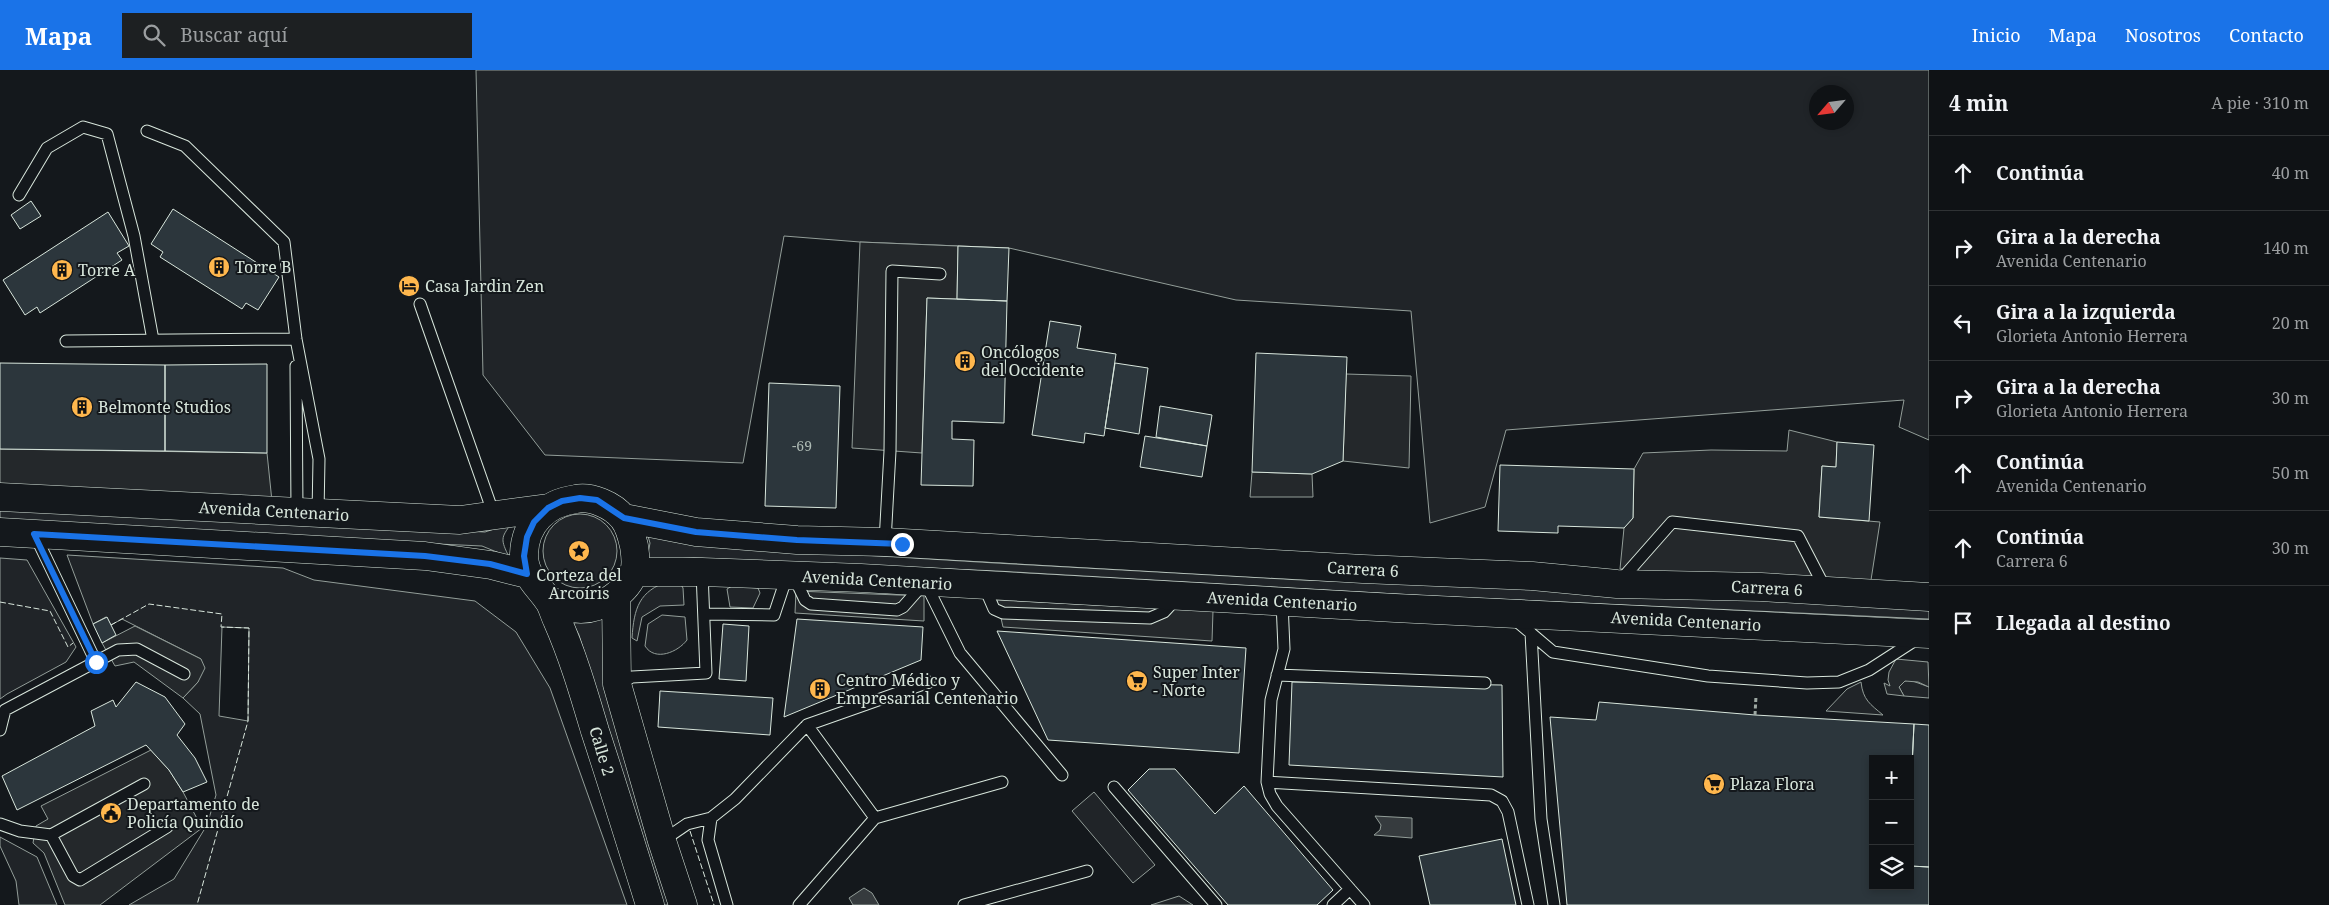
<!DOCTYPE html>
<html lang="es">
<meta charset="utf-8">
<style>
body{margin:0;font-family:"Noto Serif",serif;background:#1d2022;color:#f1f3f6}
.controls{position:absolute;right:15px;bottom:15px;display:grid;overflow:hidden;border-radius:0px;box-shadow:0 2px 8px #0003}
.controls button{width:45px;height:45px;display:grid;place-items:center;padding:0;border:0;border-bottom:1px solid #2f3234;background:#0f1215;color:#f1f3f6;font:25px sans-serif}
.compass{position:absolute;left:1809px;top:15px;width:45px;height:45px;border-radius:50%;background:#0f1215;box-shadow:0 2px 8px #0003;rotate:242deg}
.stop{position:absolute;width:15px;height:15px;margin:-11px;border:4px solid #1a73e8;border-radius:50%;background:#fff}
.stop.end{background:#1a73e8;border-color:#fff;box-shadow:0 1px 5px #0008}
.list{margin:0;padding:0;list-style:none}
h2{display:flex;justify-content:space-between;align-items:center;height:65px;margin:0;padding:0 20px;font-size:21px}
h2 small{font-size:16px;font-weight:400;color:#9b9ea0}
.list li{display:grid;grid-template-columns:32px 1fr auto;gap:15px;align-items:center;box-sizing:border-box;height:75px;padding:0 20px;border-top:1px solid #2f3234}
.list b{display:block;font-size:19px;white-space:nowrap}
.list p{margin:0;font-size:16px;white-space:nowrap;color:#9b9ea0}
.list em{font-size:16px;font-style:normal;color:#9b9ea0}
.icon{flex:none;width:28px;height:28px;fill:none;stroke:currentColor;stroke-width:2;stroke-linecap:round;stroke-linejoin:round}
.map{position:relative;flex:none;width:1929px;height:835px;overflow:hidden}
header{display:flex;align-items:center;gap:30px;box-sizing:border-box;height:70px;padding:0 25px;background:#1a73e8;color:#fff}
header strong{font-size:24px}
nav{display:flex;gap:28px;margin-inline-start:auto;font-size:18px}
.search{width:350px;height:45px;background:#1d2022;display:flex;align-items:center;gap:12px;box-sizing:border-box;padding:0 18px;border-radius:0px;color:#9b9ea0;font-size:19px}
main{display:flex}
aside{flex:1;background:#0f1215}
.map>svg:first-child{display:block}
.green{fill:#202428;stroke:#939e99;fill-rule:evenodd}
.parking{fill:#24282b;stroke:#939e99}
.water{fill:#363b3e;stroke:#939e99}
.building{fill:#2c363c;stroke:#d8e6dc}
.lines{fill:none;stroke-linecap:round;stroke-linejoin:round}
.lane-casing{stroke:#d8e6dc;stroke-width:13}
.secondary-casing{stroke:#d8e6dc;stroke-width:29}
.path{stroke:#9da8a2;stroke-width:3;stroke-dasharray:4 2.5;stroke-linecap:butt}
.lane{stroke:#14181c;stroke-width:11}
.secondary{stroke:#14181c;stroke-width:28}
.fence{stroke:#d8e6dc;stroke-width:1;stroke-dasharray:6 2.5;stroke-linecap:butt}
.route{stroke:#1a73e8;stroke-width:6}
.labels{text-anchor:middle;stroke-width:4;stroke-linejoin:round;paint-order:stroke}
.number-label{font-size:14px;fill:#adbab4}
.poi-label{font-size:16px;fill:#d8e6dc;stroke:#14181c;text-anchor:start}
.street-label{font-size:16px;fill:#d8e6dc;stroke:#14181c}
</style>
<header>
<strong>Mapa</strong>
<div class="search"><svg class="icon" aria-label="search" viewBox="0 0 24 24"><circle cx="10" cy="10" r="6"/><path d="M15 15l6 6"/></svg>Buscar aquí</div>
<nav><a>Inicio</a><a>Mapa</a><a>Nosotros</a><a>Contacto</a></nav>
</header>
<main>
<div class="map">
<svg width="1929" height="835" viewBox="0 0 1929 835">
<rect width="100%" height="100%" fill="#14181c"/>
<path class="green" d="M476,0H1929V370L1899,357L1904,330L1506,360L1485,437L1430,453L1411,241L1236,230L1009,178L860,172L784,166L743,393L545,385L483,305ZM1816,22H1846V52H1816Z
M0,439L485,462L512,453C500,468 501,470 509,487L482,476L0,454Z
M543 481a37 37 0 1 1 74 0a37 37 0 1 1-74 0Z
M647,463L697,475L995,493L1301,510L1534,518L1929,539V549L1431,526L997,501L694,488L647,490L650,473Z
M67,485L283,498L314,510L475,531L516,562L550,618L627,835H129L174,809L207,755L216,725L200,644L183,628L198,612L201,589L122,549L111,555L106,547L93,554ZM222,557L249,558L248,651L219,646Z
M0,488L27,490L76,577L66,592L7,624L0,629Z
M669,511L680,513L683,518L684,535L660,536L642,547L637,571L632,568C634,538 639,521 669,511Z
M732,516L758,518L760,523L753,538L730,537L727,519Z
M603,545L672,835H664L579,565L571,549Z
M662,545L685,547L687,570C678,582 655,592 645,576L648,554Z
M1910,610L1929,617V628L1904,626L1899,617L1905,611Z
M1861,612C1863,630 1870,634 1883,645L1826,641L1847,619Z
M1094,722L1155,795L1133,813L1072,741Z
M0,767L37,787L57,835H19L16,811L0,776Z
M1179,826L1193,835H1151Z"/>
<path class="parking" d="M860,172L958,176L957,229L927,228L922,383L852,378Z
M1346,304L1411,306L1409,398L1343,391Z
M1789,360L1837,372L1836,397L1822,396L1819,447L1880,452L1871,510L1772,511L1620,499L1624,458L1633,448L1634,399L1643,383L1711,380L1787,381Z
M0,379L267,383L273,441L0,427Z
M1252,402L1312,404L1313,427H1250Z
M796,521L924,526V551L795,543Z
M997,530L1213,541L1212,571L1003,557Z
M135,556L201,589L205,598L198,612L183,628L134,592L115,596L102,573Z
M1896,589L1928,592L1929,617L1918,612L1905,611L1899,617L1904,626L1887,624L1884,613L1890,616L1888,610L1889,602Z
M151,680L169,700L183,722L202,758L100,835H65L44,783L33,773L36,756L48,749L41,736Z"/>
<path class="water" d="M1375,746L1412,748V768L1374,765L1380,760L1381,755Z
M864,818L872,823L879,835H853L849,828Z"/>
<path class="building" d="M31,131L41,146L20,159L11,145Z
M173,139L279,207L258,240L246,233L242,239L160,187L163,182L151,174Z
M108,142L129,176L117,183L122,190L40,243L37,237L25,245L3,210Z
M958,176L1009,178L1007,231L957,229Z
M927,228L1007,231L1004,353L952,351V369L974,370L973,416L921,415Z
M1050,251L1081,256L1077,278L1116,284L1104,366L1085,363L1084,373L1032,365Z
M1256,283L1347,287L1343,391L1312,404L1252,402Z
M0,293L165,295V381L0,379Z
M1115,293L1148,298L1139,364L1105,358Z
M267,294V383L165,381V295Z
M769,313L840,316L836,438L765,436Z
M1160,336L1212,345L1207,376L1156,367Z
M1145,366L1207,376L1202,407L1140,397Z
M1837,372L1874,375L1869,451L1819,447L1822,396L1836,397Z
M1500,395L1634,399L1633,448L1624,458L1558,456V463L1498,461Z
M107,547L116,565L102,573L93,554Z
M797,549L923,557L921,590L784,647Z
M723,554L749,556L746,611L719,609Z
M997,561L1246,578L1239,683L1048,670Z
M136,612L165,627L185,654L177,665L195,688L207,712L183,722L169,700L146,675L17,740L2,706L95,656L91,641L113,630L116,637Z
M1292,612L1502,615L1503,707L1289,695Z
M660,621L773,628L770,665L658,657Z
M1599,632L1755,645L1914,654L1910,740V689H1873V816H1910V796L1929,797V835H1567L1550,647L1596,650Z
M1914,654L1929,655V797L1910,796V740Z
M1149,699H1175L1215,744L1244,716L1333,820L1317,835H1228L1128,720Z
M1502,769L1516,835H1430L1419,786Z"/>
<g class="lines">
<g class="lane-casing">
<path id="lane" d="M147,61L185,76L284,172L296,269L319,389L318,444
M19,125L47,78L83,57L107,64L134,166L153,270
M420,234L494,445
M66,271L296,269
M296,296L297,442
M35,465L96,592
M885,472L890,381L892,201L940,204
M794,507L805,530L811,534L897,540L903,537L925,512L960,583L1062,705
M1620,511L1672,452L1798,466L1826,520
M984,516L994,539L1003,543L1150,548L1164,542L1176,529
M1282,532L1284,579L1271,630L1267,712L1270,724L1277,736L1364,835
M704,544L774,545L787,506
M1513,548L1553,582L1708,606L1807,613L1839,612L1869,600L1917,569
M1531,563L1541,749L1554,835
M1277,605L1485,613
M618,614L632,607L706,603L702,502
M0,660L5,640L118,580L137,579L184,604
M1267,712L1491,725L1502,731L1508,742L1528,835
M1114,717L1216,835
M711,748L708,770L727,835
M875,748L1002,712
M0,754L20,761L51,765L73,806L80,810L167,757
M51,765L144,714
M662,771L687,754L711,748L735,729L807,655L929,612
M799,835L875,748L807,655
M964,835L1087,801
M1333,835L1350,819"/>
</g>
<g class="secondary-casing">
<path id="secondary" d="M0,427L460,450L548,438
M624,448L696,462L797,470L885,472L1363,499L1532,506L1617,514L1761,517L1929,527
M0,462L425,486L491,495L527,504
M634,502H702L861,508L1395,538L1929,564
M616,526L617,614L662,771L683,835
M548,530C559,535 569,539 581,539C602,539 627,522 634,502C637,494 635,483 634,476C632,467 629,455 623,448C613,435 591,426 576,429C546,433 525,453 524,484C524,506 537,514 548,530C552,535 554,544 557,550C573,586 584,624 595,661C614,719 632,777 650,835"/>
</g>
<path class="path" d="M1755,645L1756,626"/>
<use href="#lane" class="lane"/>
<use href="#secondary" class="secondary"/>
<path class="fence" d="M0,532L50,541L68,577L73,573
M111,555L149,534L222,544L221,557L249,558L248,651L197,835
M690,761L714,835"/>
</g>
<g class="lines">
<path class="route" d="M96,592L34,464L425,486L490,494L527,504L524,486L527,467L534,452L548,438L562,431L580,428L597,430L624,448L696,462L797,470L902,474"/>
</g>
<defs>
<g id="building-disc" transform="scale(1.125)"><circle r="9.5" fill="#ffb74d" stroke="#14181c"/><path d="M-4-6H4V6H1V3H-1V6H-4ZM-2.5-4.3h1.7v1.8h-1.7ZM.8-4.3h1.7v1.8H.8ZM-2.5-1h1.7V.8h-1.7ZM.8-1h1.7V.8H.8Z" fill="#111"/></g>
<g id="hotel-disc" transform="scale(1.125)"><circle r="9.5" fill="#ffb74d" stroke="#14181c"/><path d="M-6-4.5h1.5V1H6V5H4.5V3h-9V5H-6ZM-4 0a1.8 1.8 0 1 1 3.6 0ZM.5 0V-2.5h3Q6-2.5 6 0Z" fill="#111"/></g>
<g id="sight-disc" transform="scale(1.125)"><circle r="9.5" fill="#ffb74d" stroke="#14181c"/><path d="M0-6L1.8-2.2L6-1.7L2.9 1.2L3.7 5.4L0 3.3L-3.7 5.4L-2.9 1.2L-6-1.7L-1.8-2.2Z" fill="#111"/></g>
<g id="supermarket-disc" transform="scale(1.125)"><circle r="9.5" fill="#ffb74d" stroke="#14181c"/><path d="M-6-5.5h2.5l.6 2H6L4.5 2H-2.5L-4.4-4H-6ZM-1.5 3.2a1.3 1.3 0 1 0 .1 0ZM3 3.2a1.3 1.3 0 1 0 .1 0Z" fill="#111"/></g>
<g id="civic-disc" transform="scale(1.125)"><circle r="9.5" fill="#ffb74d" stroke="#14181c"/><path d="M-.6-6.5H3V-4.5H.6V-3L4-1V1h2V6H-6V1h2V-1L-.6-3ZM-1.2 2.5V6h2.4V2.5Z" fill="#111"/></g>
</defs>
<g fill-rule="evenodd">
<use href="#building-disc" x="219" y="197"/>
<use href="#building-disc" x="62" y="200"/>
<use href="#hotel-disc" x="409" y="216"/>
<use href="#building-disc" x="965" y="291"/>
<use href="#building-disc" x="82" y="337"/>
<use href="#sight-disc" x="579" y="481"/>
<use href="#supermarket-disc" x="1137" y="611"/>
<use href="#building-disc" x="820" y="619"/>
<use href="#supermarket-disc" x="1714" y="714"/>
<use href="#civic-disc" x="111" y="743"/>
</g>
<g class="labels">
<g class="number-label">
<text x="802" y="381">-69</text>
</g>
<g class="poi-label">
<text x="235" y="203">Torre B</text>
<text x="78" y="206">Torre A</text>
<text x="425" y="222">Casa Jardin Zen</text>
<text x="981" y="288">Oncólogos<tspan x="981" dy="18">del Occidente</tspan></text>
<text x="98" y="343">Belmonte Studios</text>
<text x="579" y="511" text-anchor="middle">Corteza del<tspan x="579" dy="18">Arcoíris</tspan></text>
<text x="1153" y="608">Super Inter<tspan x="1153" dy="18">- Norte</tspan></text>
<text x="836" y="616">Centro Médico y<tspan x="836" dy="18">Empresarial Centenario</tspan></text>
<text x="1730" y="720">Plaza Flora</text>
<text x="127" y="740">Departamento de<tspan x="127" dy="18">Policía Quindío</tspan></text>
</g>
<g class="street-label">
<text transform="translate(274 441) rotate(3)" y="6">Avenida Centenario</text>
<text transform="translate(1363 499) rotate(3)" y="6">Carrera 6</text>
<text transform="translate(877 510) rotate(3)" y="6">Avenida Centenario</text>
<text transform="translate(1767 518) rotate(3)" y="6">Carrera 6</text>
<text transform="translate(1282 531) rotate(3)" y="6">Avenida Centenario</text>
<text transform="translate(1686 551) rotate(3)" y="6">Avenida Centenario</text>
<text transform="translate(602 681) rotate(73)" y="6">Calle 2</text>
</g>
</g>
</svg>
<div class="controls">
<button>+</button>
<button>−</button>
<button><svg class="icon" aria-label="layers" viewBox="0 0 24 24"><path d="M12 4l9 5-9 5-9-5zM3 14l9 5 9-5"/></svg></button>
</div>
<svg class="compass" viewBox="-18 -18 36 36"><path d="M0-13l5 13h-10z" fill="#e53935"/><path d="M0 13l5-13h-10z" fill="#9b9ea0"/></svg>
<div class="stop" style="left:96px;top:592px"></div>
<div class="stop end" style="left:902px;top:474px"></div>
</div>
<aside>
<h2>4 min<small>A pie · 310 m</small></h2>
<ul class="list">
<li><svg class="icon" aria-label="ahead" viewBox="0 0 24 24"><path d="M12 20V5M6 11l6-6 6 6"/></svg><div><b>Continúa</b></div><em>40 m</em></li>
<li><svg class="icon" aria-label="right" viewBox="0 0 24 24"><path d="M7 20v-9h11M14 6l5 5-5 5"/></svg><div><b>Gira a la derecha</b><p>Avenida Centenario</p></div><em>140 m</em></li>
<li><svg class="icon" aria-label="left" viewBox="0 0 24 24"><path d="M17 20v-9H6M10 6l-5 5 5 5"/></svg><div><b>Gira a la izquierda</b><p>Glorieta Antonio Herrera</p></div><em>20 m</em></li>
<li><svg class="icon" aria-label="right" viewBox="0 0 24 24"><path d="M7 20v-9h11M14 6l5 5-5 5"/></svg><div><b>Gira a la derecha</b><p>Glorieta Antonio Herrera</p></div><em>30 m</em></li>
<li><svg class="icon" aria-label="ahead" viewBox="0 0 24 24"><path d="M12 20V5M6 11l6-6 6 6"/></svg><div><b>Continúa</b><p>Avenida Centenario</p></div><em>50 m</em></li>
<li><svg class="icon" aria-label="ahead" viewBox="0 0 24 24"><path d="M12 20V5M6 11l6-6 6 6"/></svg><div><b>Continúa</b><p>Carrera 6</p></div><em>30 m</em></li>
<li><svg class="icon" aria-label="arrive" viewBox="0 0 24 24"><path d="M6 21V4h12l-3 4 3 4H6"/></svg><div><b>Llegada al destino</b></div></li>
</ul>
</aside>
</main>
